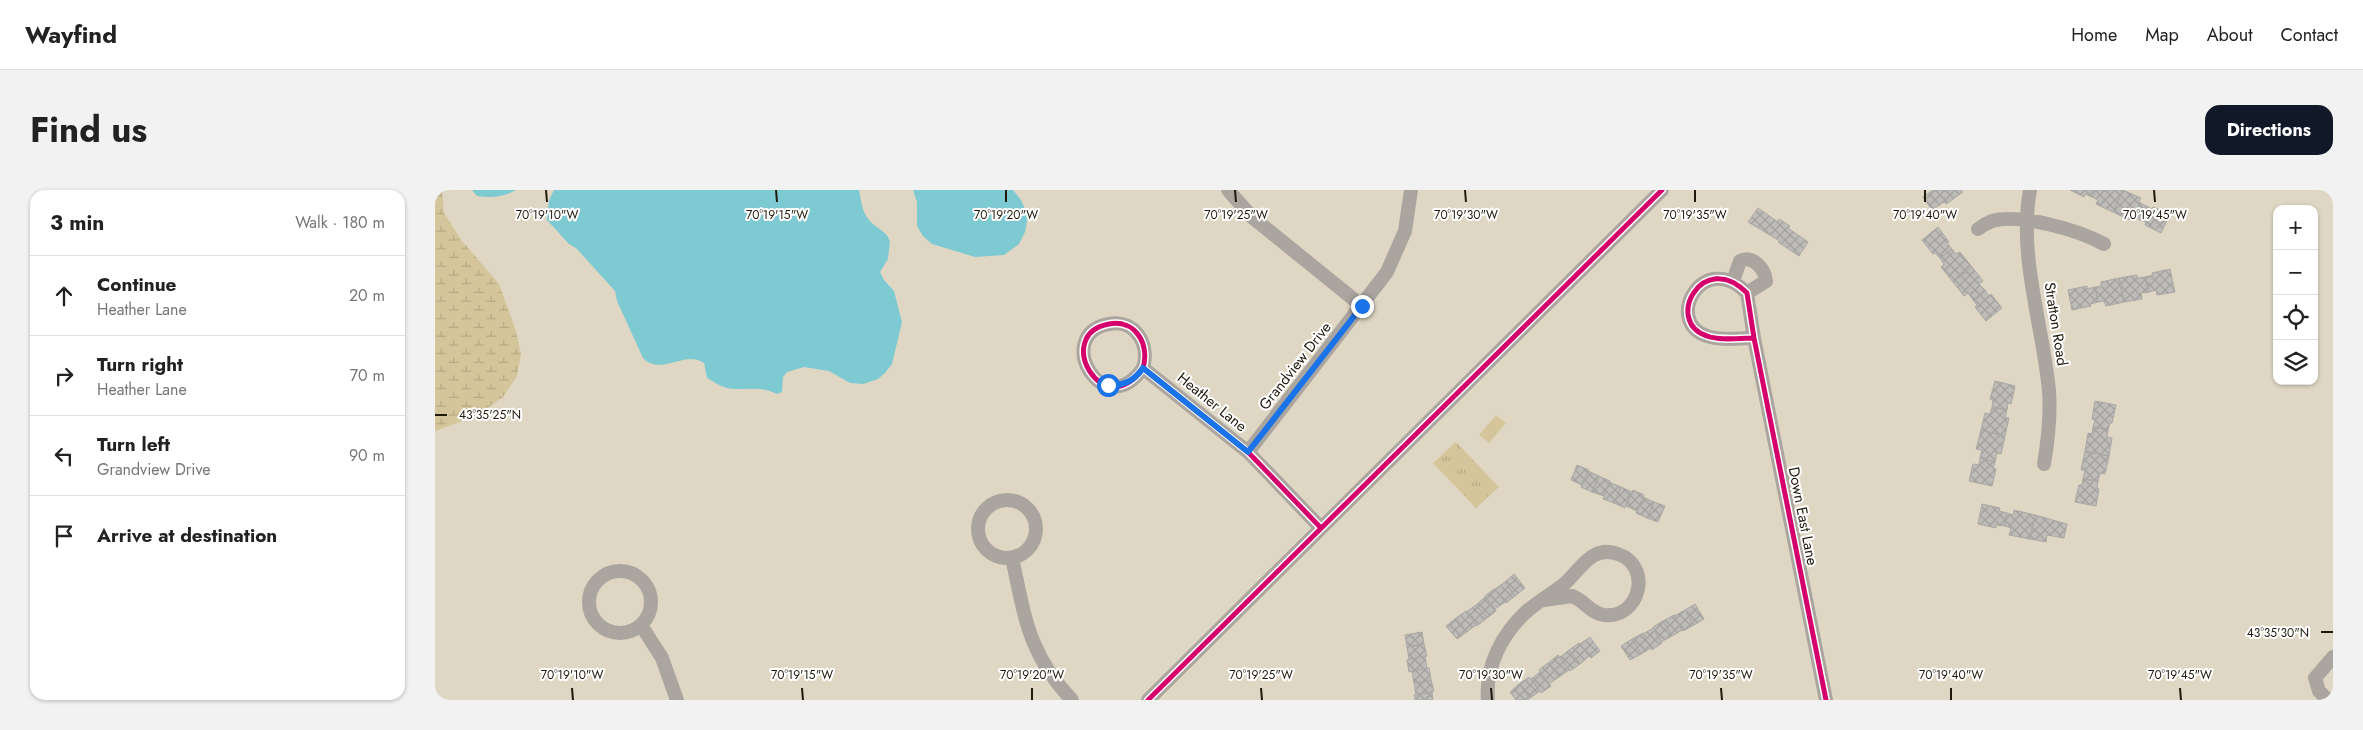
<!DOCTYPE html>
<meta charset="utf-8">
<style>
body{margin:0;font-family:Jost,sans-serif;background:#f2f2f2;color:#222}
.controls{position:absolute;right:15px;top:15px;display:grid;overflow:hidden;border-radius:10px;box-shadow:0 1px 4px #0004}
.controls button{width:45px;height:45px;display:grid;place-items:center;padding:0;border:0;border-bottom:1px solid #e0e0e0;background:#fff;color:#222;font:25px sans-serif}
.stop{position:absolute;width:15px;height:15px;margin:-11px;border:4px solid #1a73e8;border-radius:50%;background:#fff}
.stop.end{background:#1a73e8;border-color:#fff;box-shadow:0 1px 5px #0008}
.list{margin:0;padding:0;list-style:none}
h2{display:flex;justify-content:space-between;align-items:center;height:65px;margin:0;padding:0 20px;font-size:21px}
h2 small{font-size:16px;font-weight:400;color:#767676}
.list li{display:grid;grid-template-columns:32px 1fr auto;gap:15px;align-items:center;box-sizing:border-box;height:80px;padding:0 20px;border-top:1px solid #e0e0e0}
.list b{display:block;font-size:19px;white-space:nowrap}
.list p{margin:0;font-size:16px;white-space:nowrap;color:#767676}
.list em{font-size:16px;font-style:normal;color:#767676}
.icon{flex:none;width:28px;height:28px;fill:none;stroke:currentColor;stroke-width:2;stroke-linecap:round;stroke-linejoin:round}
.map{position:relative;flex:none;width:1898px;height:510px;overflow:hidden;border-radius:15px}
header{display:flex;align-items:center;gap:30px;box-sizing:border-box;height:70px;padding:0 25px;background:#fff;border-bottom:1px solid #e0e0e0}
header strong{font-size:24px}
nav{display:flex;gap:28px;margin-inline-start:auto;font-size:18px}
.intro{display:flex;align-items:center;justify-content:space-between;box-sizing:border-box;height:120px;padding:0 30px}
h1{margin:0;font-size:35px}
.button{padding:12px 22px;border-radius:15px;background:#111827;color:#fff;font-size:18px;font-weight:700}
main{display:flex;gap:30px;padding:0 30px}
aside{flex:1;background:#fff;border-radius:15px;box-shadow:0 1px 4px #0004}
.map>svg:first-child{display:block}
.wetland{fill:url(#wetland-marsh)}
.park{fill:url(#park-tufts)}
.pitch{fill:#d5c59a}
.water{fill:#7ecad2}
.building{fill:url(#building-cross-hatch);stroke:#aaa8a5}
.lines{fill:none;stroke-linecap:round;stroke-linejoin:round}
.minor{stroke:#aba5a0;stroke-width:14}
.cycleway-casing{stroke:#fff;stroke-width:8}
.cycleway{stroke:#d6006c;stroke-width:5}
.route{stroke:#1a73e8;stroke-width:6}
.ticks{fill:none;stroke:#1f1a0c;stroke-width:2}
.labels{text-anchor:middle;stroke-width:4;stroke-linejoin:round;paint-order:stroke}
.street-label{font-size:15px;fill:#1f1a0c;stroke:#fff}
.ticks-label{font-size:12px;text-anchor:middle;fill:#1f1a0c;stroke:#fff;stroke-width:4;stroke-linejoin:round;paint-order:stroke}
</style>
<header>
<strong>Wayfind</strong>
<nav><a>Home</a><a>Map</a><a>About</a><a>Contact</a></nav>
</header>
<div class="intro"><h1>Find us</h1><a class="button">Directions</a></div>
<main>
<aside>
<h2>3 min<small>Walk · 180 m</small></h2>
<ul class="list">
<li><svg class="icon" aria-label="ahead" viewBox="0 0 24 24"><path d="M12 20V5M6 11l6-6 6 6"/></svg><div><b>Continue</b><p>Heather Lane</p></div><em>20 m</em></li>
<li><svg class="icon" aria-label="right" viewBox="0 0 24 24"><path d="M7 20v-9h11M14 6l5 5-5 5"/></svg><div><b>Turn right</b><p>Heather Lane</p></div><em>70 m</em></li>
<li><svg class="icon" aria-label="left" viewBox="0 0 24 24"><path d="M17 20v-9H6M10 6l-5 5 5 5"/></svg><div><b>Turn left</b><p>Grandview Drive</p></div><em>90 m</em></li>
<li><svg class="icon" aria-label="arrive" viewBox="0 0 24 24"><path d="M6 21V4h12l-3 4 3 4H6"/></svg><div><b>Arrive at destination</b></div></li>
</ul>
</aside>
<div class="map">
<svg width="1898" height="510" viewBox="0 0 1898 510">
<defs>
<pattern id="wetland-marsh" width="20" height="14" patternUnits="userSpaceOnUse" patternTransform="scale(1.25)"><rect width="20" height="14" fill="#d5c59a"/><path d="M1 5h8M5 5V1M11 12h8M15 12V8" fill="none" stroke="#b6a984"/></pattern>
<pattern id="park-tufts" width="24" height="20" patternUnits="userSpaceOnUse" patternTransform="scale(1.25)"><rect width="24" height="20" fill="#d5c59a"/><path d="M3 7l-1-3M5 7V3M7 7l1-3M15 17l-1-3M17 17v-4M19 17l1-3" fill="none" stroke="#b6a984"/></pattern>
<pattern id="building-cross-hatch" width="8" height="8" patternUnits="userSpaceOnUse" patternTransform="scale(1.25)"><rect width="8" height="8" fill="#bdbcb9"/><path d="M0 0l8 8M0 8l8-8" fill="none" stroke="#a2a19e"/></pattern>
</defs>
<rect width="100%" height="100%" fill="#dfd7c3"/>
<path class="wetland" d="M0,0H7L9,23L27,51L64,94L80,138L86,164L82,186L68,207L41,226L0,241Z"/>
<path class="park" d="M1021,252L1064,297L1041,318L998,273Z"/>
<path class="pitch" d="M1061,225L1071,233L1054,253L1044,245Z"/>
<path class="water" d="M37,0H81C69,7 56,8 42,6Z
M119,0H424C426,10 427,22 434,30C441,39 452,40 455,52L453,69L445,82L449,90L459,101L467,132L457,174L450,183L443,189L428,194L415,193L394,181L369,177L352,182L348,187L347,202L342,204C328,197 318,199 303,199C291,200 282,194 272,188L269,173C250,159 226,187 208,168L182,111L180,101L141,58L134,54L112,30L114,10Z
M478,0H578L586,10L593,26L590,42L584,54L569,65L540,67L497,54L488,46L482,36V12Z"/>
<path class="building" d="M1498,0H1526L1528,2L1511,14L1509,12L1497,20L1488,7Z
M1635,0H1661L1657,7L1650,4L1649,7Z
M1661,0H1688L1678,22L1661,14L1663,10L1657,7Z
M1688,0L1706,8L1704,12L1711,16L1705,30L1697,26L1695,30L1678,22Z
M1711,16L1717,19L1718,17L1735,24L1726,43L1710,35L1711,32L1705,30Z
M1323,18L1343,32L1344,29L1355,36L1353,38L1373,52L1364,66L1343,52L1345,51L1313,32Z
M1503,37L1514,52L1512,53L1517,59L1505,68L1500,63L1498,64L1487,50Z
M1517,59L1521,64L1525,62L1537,77L1518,92L1506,77L1509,74L1505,68Z
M1537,77L1548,91L1544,94L1550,100L1538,110L1533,103L1529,106L1518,92Z
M1735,79L1740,102L1722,105L1721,100L1714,102L1710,87L1718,85L1717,83Z
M1702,85L1703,88L1710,87L1714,102L1706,103L1707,109L1689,112L1684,88Z
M1684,88L1689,112L1671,116L1669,111L1663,112L1660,97L1666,96V92Z
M1652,96V99L1660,97L1663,112L1655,114L1656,116L1637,120L1633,100Z
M1550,100L1554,106L1556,104L1567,118L1551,131L1540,117L1542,115L1538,110Z
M1560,191L1580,196L1576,214L1573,213L1572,220L1557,217L1558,210L1555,209Z
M1660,211L1681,215L1677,233H1675L1673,240L1658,237L1660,230L1657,229Z
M1557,217L1572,220L1570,227L1574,228L1570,246L1546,240L1550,223L1555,224Z
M1658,237L1673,240L1672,247L1677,248L1674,266L1650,261L1653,243L1657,244Z
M1546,240L1570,246L1566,264L1562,263L1560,272L1545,268L1547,260L1541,259Z
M1650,261L1674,266L1670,284L1665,283L1663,291L1648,289L1650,280H1646Z
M1545,268L1560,272L1558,278L1561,279L1557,296L1534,291L1538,274L1544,275Z
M1142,275L1154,280L1147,295L1136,290Z
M1153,281L1164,286L1157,302L1146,297Z
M1164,286L1175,291L1169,306L1157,302Z
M1648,289L1663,291L1662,298L1664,299L1661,316L1640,312L1644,295H1647Z
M1174,292L1186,297L1179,313L1168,309Z
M1186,297L1197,302L1190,318L1179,313Z
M1198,300L1209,305L1202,321L1191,316Z
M1208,307L1219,312L1212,328L1201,323Z
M1219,312L1230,316L1223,332L1212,328Z
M1547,314L1565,318L1564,321L1572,323L1570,336L1561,335V338L1543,334Z
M1579,320L1600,325L1595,349L1574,345L1576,338L1570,336L1572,323L1578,325Z
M1600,325L1632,334L1629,348L1612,345L1611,352L1595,349Z
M1079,384L1090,398L1080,406L1070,392Z
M1070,392L1080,406L1071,413L1060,399Z
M1059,399L1070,412L1060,419L1050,406Z
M1050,407L1061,421L1052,428L1041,415Z
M1260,414L1269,429L1259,435L1250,420Z
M1041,415L1052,428L1042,436L1031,422Z
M1250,420L1259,435L1248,441L1239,426Z
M1031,421L1041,435L1032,442L1021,428Z
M1239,425L1247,440L1237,446L1228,431Z
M1021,428L1032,442L1022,449L1011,436Z
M1228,431L1237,446L1226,452L1218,437Z
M1218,438L1227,453L1217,460L1208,444Z
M987,442L989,454L972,457L970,445Z
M1208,443L1216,458L1206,464L1197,449Z
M1155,447L1165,461L1156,468L1145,454Z
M1197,449L1206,464L1195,470L1186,456Z
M1144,453L1154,466L1145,474L1134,460Z
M989,454L992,466L974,469L972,457Z
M1134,460L1145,474L1135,481L1125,467Z
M1123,465L1134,480L1124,487L1113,473Z
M990,466L992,478L974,482L972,470Z
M1113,473L1124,487L1114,494L1104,480Z
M994,478L996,490L979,493L977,481Z
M1105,482L1116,496L1106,503L1096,489Z
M1094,487L1105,501L1095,508L1084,494Z
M996,490L999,501L981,505L979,493Z
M1084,494L1095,508L1093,510H1081L1075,502Z
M997,502L998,510H980L979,505Z"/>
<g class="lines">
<path class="minor" d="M793,0L817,27L927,116
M1595,0C1583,66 1608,135 1614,201C1616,226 1613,250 1609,274
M1543,39C1547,36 1552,33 1557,31C1585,23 1643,40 1669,54
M1298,91L1305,71C1317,64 1330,79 1331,91L1312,103
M1319,148C1304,148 1286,151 1272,146C1228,132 1268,58 1312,103L1319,148L1391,510
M708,178C668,235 617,144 674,134C701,129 715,155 708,178L813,262L886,338
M813,262L952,82L970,41L976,0
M543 339a29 29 0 1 1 58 0a29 29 0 1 1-58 0Z
M577,368C590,427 593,464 637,510
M154 412a31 31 0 1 1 62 0a31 31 0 1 1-62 0Z
M206,435L227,468L242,510
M713,510L1227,0
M1053,510C1050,477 1067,444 1091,422C1102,412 1116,404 1128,395C1145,381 1156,354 1183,364C1218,376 1205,429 1169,425C1155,423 1149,410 1137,406L1109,410
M1893,510L1884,501L1880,488L1898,467"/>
<g class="cycleway-casing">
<path id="cycleway" d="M1319,148C1304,148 1286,151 1272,146C1228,132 1268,58 1312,103L1319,148L1391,510
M708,178C668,235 617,144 674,134C701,129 715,155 708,178L813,262L886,338
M713,510L1227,0"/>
</g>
<use href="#cycleway" class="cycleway"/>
</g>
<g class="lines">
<path class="route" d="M673,195C689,196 699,191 708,178L813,262L927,116"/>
</g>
<path class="ticks" d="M111,0L112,12M341,0L342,12M571,0V12M800,0L801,12M1030,0L1031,12M1260,0V12M1490,0V12M1719,0L1720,12M0,225H12M1886,442H1898M137,498L138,510M367,498L368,510M597,498V510M826,498L827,510M1056,498L1057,510M1286,498L1287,510M1516,498V510M1745,498L1746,510"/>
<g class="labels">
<g class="street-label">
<text transform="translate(1621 134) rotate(81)" y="5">Stratton Road</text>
<text transform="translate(860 176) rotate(-52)" y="5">Grandview Drive</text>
<text transform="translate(777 212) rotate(39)" y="5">Heather Lane</text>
<text transform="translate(1368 326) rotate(79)" y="5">Down East Lane</text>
</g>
</g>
<g class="ticks-label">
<text x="112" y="29">70°19'10"W</text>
<text x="342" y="29">70°19'15"W</text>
<text x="571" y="29">70°19'20"W</text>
<text x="801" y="29">70°19'25"W</text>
<text x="1031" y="29">70°19'30"W</text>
<text x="1260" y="29">70°19'35"W</text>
<text x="1490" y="29">70°19'40"W</text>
<text x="1720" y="29">70°19'45"W</text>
<text x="55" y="229">43°35'25"N</text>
<text x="1843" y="447">43°35'30"N</text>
<text x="137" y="489">70°19'10"W</text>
<text x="367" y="489">70°19'15"W</text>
<text x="597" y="489">70°19'20"W</text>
<text x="826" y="489">70°19'25"W</text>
<text x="1056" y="489">70°19'30"W</text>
<text x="1286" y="489">70°19'35"W</text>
<text x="1516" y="489">70°19'40"W</text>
<text x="1745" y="489">70°19'45"W</text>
</g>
</svg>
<div class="controls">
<button>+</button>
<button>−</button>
<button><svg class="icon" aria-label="locate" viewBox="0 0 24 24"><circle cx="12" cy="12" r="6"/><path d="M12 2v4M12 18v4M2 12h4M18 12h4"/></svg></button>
<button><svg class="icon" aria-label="layers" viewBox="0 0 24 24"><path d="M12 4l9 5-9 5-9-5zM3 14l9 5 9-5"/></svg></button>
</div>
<div class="stop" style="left:673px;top:195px"></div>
<div class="stop end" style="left:927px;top:116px"></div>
</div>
</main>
